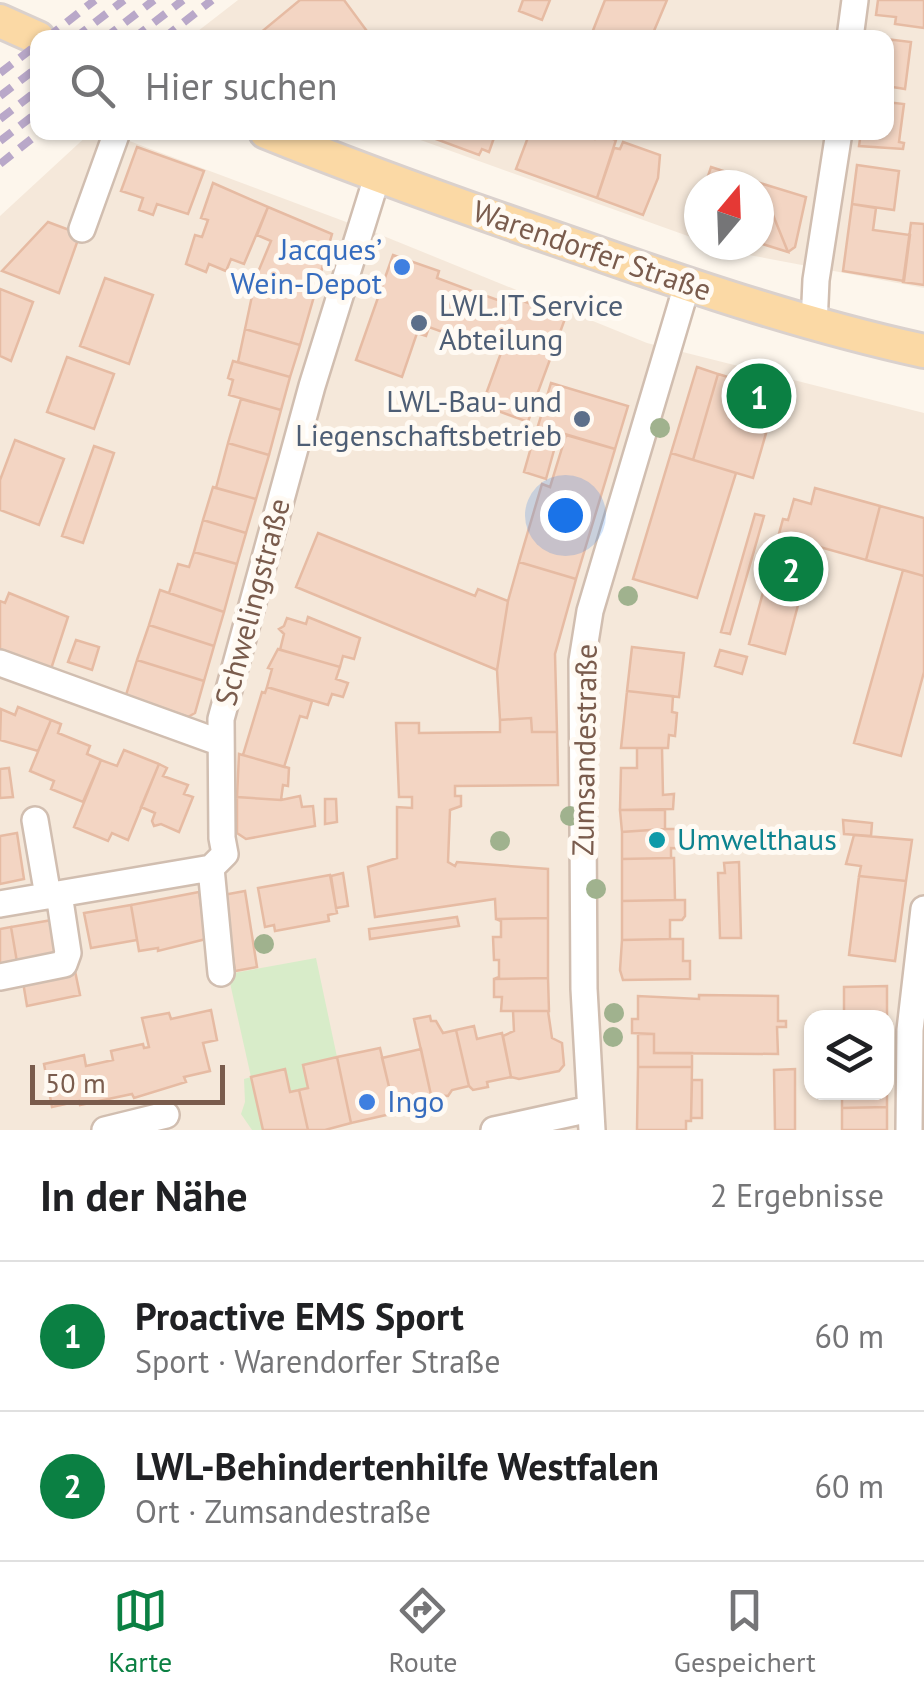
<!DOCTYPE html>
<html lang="de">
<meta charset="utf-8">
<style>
body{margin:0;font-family:"PT Sans",sans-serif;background:#f6f6f6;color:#202124}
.controls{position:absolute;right:30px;bottom:30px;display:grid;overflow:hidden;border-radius:20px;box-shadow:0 2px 8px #0004}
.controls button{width:90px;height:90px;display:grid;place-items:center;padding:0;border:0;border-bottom:2px solid #e0e0e0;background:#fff;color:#202124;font:50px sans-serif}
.compass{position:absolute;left:684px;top:170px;width:90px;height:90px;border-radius:50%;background:#fff;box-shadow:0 2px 8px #0004;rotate:19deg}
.scale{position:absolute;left:30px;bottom:25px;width:195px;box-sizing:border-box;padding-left:10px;border:5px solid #7a5c4d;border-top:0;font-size:28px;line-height:35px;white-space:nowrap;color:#7a5c4d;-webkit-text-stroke:8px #fffaf3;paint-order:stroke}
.you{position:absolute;left:565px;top:515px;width:35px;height:35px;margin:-25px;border:8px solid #fff;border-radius:50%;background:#1a73e8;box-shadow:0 0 0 15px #1a73e833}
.badge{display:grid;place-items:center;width:65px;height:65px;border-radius:50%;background:#0b8043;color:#fff;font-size:32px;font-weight:700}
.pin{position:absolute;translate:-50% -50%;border:5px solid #fff;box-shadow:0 2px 10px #0006}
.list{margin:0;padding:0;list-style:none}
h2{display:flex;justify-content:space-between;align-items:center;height:130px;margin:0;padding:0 40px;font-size:42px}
h2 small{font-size:32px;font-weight:400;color:#757577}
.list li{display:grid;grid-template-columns:65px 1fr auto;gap:30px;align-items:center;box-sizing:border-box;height:150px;padding:0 40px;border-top:2px solid #e0e0e0}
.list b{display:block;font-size:38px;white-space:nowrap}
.list p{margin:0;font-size:32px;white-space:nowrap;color:#757577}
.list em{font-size:32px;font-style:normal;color:#757577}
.icon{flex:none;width:55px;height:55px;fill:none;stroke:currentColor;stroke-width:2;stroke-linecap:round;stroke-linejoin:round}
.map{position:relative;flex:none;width:924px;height:1130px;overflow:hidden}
.search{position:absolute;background:#fff;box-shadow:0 2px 8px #0004;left:30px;right:30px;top:30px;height:110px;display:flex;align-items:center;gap:25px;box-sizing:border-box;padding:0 35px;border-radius:20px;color:#757577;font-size:38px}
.sheet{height:430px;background:#fff}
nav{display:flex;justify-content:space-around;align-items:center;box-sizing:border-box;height:140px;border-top:2px solid #e0e0e0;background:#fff;font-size:28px;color:#757577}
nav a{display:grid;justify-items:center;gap:5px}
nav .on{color:#0b8043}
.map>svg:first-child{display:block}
.residential{fill:#f5e8da;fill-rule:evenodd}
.green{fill:#d8ecc9}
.building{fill:#f3d5c3;stroke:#e6bba3;stroke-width:2.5}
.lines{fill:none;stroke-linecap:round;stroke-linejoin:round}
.minor-casing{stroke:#d1beb0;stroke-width:30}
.major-casing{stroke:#dad1cd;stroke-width:38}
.minor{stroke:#fff;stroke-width:25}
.major{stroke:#fbd9a5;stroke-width:32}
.rail{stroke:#b9a8c9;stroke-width:8;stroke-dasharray:15 10;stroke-linecap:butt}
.tree{fill:#a0b28e}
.shop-dot{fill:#3f7fe0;stroke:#fffaf3;stroke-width:4}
.service-dot{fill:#5c6f8a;stroke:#fffaf3;stroke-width:4}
.culture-dot{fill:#0f9aa8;stroke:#fffaf3;stroke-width:4}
.labels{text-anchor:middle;stroke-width:10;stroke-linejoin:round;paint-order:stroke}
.shop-label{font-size:30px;fill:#366cbe;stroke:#fffaf3;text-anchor:end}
.street-label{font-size:30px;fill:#7a5c4d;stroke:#fffaf3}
.service-label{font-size:30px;fill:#4e5e75;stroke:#fffaf3;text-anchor:start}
.culture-label{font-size:30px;fill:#0d838f;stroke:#fffaf3;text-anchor:start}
</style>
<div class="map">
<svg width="924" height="1130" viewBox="0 0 924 1130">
<rect width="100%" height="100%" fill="#fdf6ec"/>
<path class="residential" d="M238,0H924V288L733,252L714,245H759V185H699V240L401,133L886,132V38H189Z
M90,133H108L381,235L647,343L924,413V1130H0V216ZM812,1018H886V1092H812Z"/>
<path class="green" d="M316,958L337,1057L303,1065L308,1088L290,1092L284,1069L251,1077L263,1130H252L241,1114L245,1102L244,1079L251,1077L228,974Z"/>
<path class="building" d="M300,0H344L372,38H254Z
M523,0H550L542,20L519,11Z
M605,0H667L651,38H590Z
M878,0H924V28L895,24L896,17L876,15Z
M886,39L911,42L905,89L886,86Z
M886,102L904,104L899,142L904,143L903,149L859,146L861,132H886Z
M417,132H496L489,152L482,149L479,155Z
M530,132H583L595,139L602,135L616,140L597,198L516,169Z
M623,142L660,155L658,178L643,215L597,198L614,148L620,149Z
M137,147L204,171L188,214L157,204L153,215L139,210L143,198L121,191Z
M857,165L899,171L894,210L852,204Z
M711,167L745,178L743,185H705Z
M754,182L760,183L788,252L759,243V185H753Z
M213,183L268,207L244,264L231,259L226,271L209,264L206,272L186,264L195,235L202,237L208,220L201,218Z
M760,183L806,197L795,247L788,252Z
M852,204L876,208L873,230L910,235L904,281L843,271Z
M268,207L332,234L300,345L245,329L256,277L271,241L257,235Z
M48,222L80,234L59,293L2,271Z
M911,223L924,224V285L903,282Z
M393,255L439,271L437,278L472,291L470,299L479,302L481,294L517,307L520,300L566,316L535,400L545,404L542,411L533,407L528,422L482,405L501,353L429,327L426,336L417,333L402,377L356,360Z
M105,278L153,295L129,364L80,346Z
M0,289L33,302L11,361L0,356Z
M245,329L300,345L290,377L238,362Z
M67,357L114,374L94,429L47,412Z
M233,361L290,377L281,410L229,395L233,380L228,378Z
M697,367L718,374L693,460L671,453Z
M718,374L778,392L753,478L693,460Z
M551,383L628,406L615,449L538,426Z
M241,399L281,410L269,455L228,443Z
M566,435L615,449L576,579L519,562L542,484L550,487Z
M534,437L556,443L546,479L524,472Z
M15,440L64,459L39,525L0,510V480Z
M228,443L269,455L256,499L216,488Z
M94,446L114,453L83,543L62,536Z
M671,453L736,473L697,598L633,579Z
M213,487L256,499L246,533L203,520Z
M815,488L880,506L866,560L820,547L810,581L805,579L785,654L749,644L783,519L788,520L794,499L811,504Z
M880,506L924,518V576L866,560Z
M755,514L764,516L730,634L721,632Z
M203,520L246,533L237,564L194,552Z
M318,533L475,596L478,589L508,601L497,670L296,587Z
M194,552L237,564L224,612L169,593L178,564L189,567Z
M519,562L576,579L555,654L557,732H532L531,718L500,720L497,670L508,601Z
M903,570L924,576V672L901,756L854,743Z
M160,590L224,612L214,646L149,625Z
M9,593L68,617L51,669L0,649V601L5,603Z
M308,617L360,638L354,659L343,656L340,667L280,650L284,634L279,629L284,626L287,618L306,624Z
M149,625L214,646L204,681L137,660Z
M76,640L99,647L92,670L68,662Z
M632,647L684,653L679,697L627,691Z
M278,649L340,667L336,679L348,683L343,697L332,694L328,705L267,687L272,669L268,668Z
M720,650L747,657L742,674L715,666Z
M137,660L204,681L195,713L188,717L126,695Z
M267,687L312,701L307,718L300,716L284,767L243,755L262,692L265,693Z
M627,691L673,696L672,712L677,713L675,736L669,735L668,748H621Z
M18,707L51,720L38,751L0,740L1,709L15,715Z
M531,718L532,732H557L558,785L455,786V796H461V806L450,810L448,862L455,866L457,862L548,869V918L496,919L495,899L375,917L368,867L397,858V807L412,808V797H399L396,723H419V733L500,732V720Z
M51,720L61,724L58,733L90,746L87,754L101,760L83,802L51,789L54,781L30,771Z
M637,748H662L663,795L674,794L673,809L620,810L621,768H637Z
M124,750L159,764L128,840L112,833L108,841L74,827L101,760L117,766Z
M239,754L289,768L288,786L283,785L281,800L237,797Z
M159,764L167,768L163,776L188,785L184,794L193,797L179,832L161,824L154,826L152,821L155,813L141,807Z
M9,768L13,797L0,798V769Z
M300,796L302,807L313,806L315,826L246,839L237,833V797L281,800Z
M325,799H336L337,822L325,824Z
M620,810H665V829L622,832Z
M843,820L872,823L871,836L844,834Z
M665,829H692V849L671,848V858L622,859V832Z
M17,833L24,879L0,884V836Z
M854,835L912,840L906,881L859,876L861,866L846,864Z
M671,858H674L675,900L622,901V859Z
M739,862L741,938H720L718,873H725L724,863Z
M343,873L348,906L336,908L331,876Z
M330,875L337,913L328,915L329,921L275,931L274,925L265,927L258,888Z
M859,876L906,881L895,961L849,955Z
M245,891L257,967L235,971L223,895Z
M199,892L206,939L158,951V948L139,951L131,905Z
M675,900H685V916L682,920H670V939L622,940V901Z
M131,905L137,940L91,948L84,913Z
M457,917L459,926L370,939L369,929Z
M548,918V978L494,979L499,977V960H494L493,937H501V921L496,919Z
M52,920L58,955L17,962L11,927Z
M11,927L17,962L0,965V929Z
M670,939H683V961H690V979L623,980L620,970L622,940Z
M75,971L80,995L27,1006L23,982Z
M548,978L549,1011H501L502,997H494V979Z
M887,986V1051H886V1018H844V987Z
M699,995L778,996V1021H786V1027H777L778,1054L654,1053V1034L632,1033V1019H638V996L699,999Z
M211,1010L217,1040L203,1043L210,1071L184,1077L186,1082L134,1098L132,1094L80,1105L79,1101L52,1107L44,1064L84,1055L86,1066L113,1060L111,1051L143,1044L144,1048L149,1047L142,1018L169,1013L171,1019Z
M513,1011H548L552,1038L562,1043L564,1065L559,1071L519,1079L511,1077L503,1036L514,1031Z
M430,1016L431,1021H436L443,1033L456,1030L469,1086L452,1090L448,1096L431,1095L414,1019Z
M474,1026L477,1039L502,1033L511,1077L487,1082L488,1087L473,1090L469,1086L456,1030Z
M638,1034H654V1053H692V1067H638Z
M380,1048L395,1113L351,1123L337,1057Z
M421,1049L431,1095L393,1103L382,1058Z
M337,1057L351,1123L325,1130H308L299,1090L308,1088L303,1065Z
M638,1067H692L691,1121H686V1130H637Z
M285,1069L290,1092L299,1090L308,1130H263L251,1077Z
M795,1069V1130H775L774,1070Z
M887,1069V1107L842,1108V1092H886Z
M692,1080H702V1118H691Z
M887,1107V1130H842V1108Z"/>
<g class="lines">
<g class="minor-casing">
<path id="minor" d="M850,38L855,0
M82,229L117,132
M814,325L816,280L839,132
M0,663L221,743
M35,820L48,896
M0,904L211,868
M221,973L211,868L225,854L222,838L221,719L312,386L377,177
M0,977L64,964L68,953L59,894
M105,1130L166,1115
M494,1130L590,1109
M592,1130L584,989L582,661L590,611L687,285
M909,1130L910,1030L924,909"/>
</g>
<g class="major-casing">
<path id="major" d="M0,21L38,38
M266,132C372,175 480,213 588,250C699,289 810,326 924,351"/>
</g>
<use href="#minor" class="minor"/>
<use href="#major" class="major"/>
<path class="rail" d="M47,38L95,0
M75,38L124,0
M105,38L154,0
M134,38L183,0
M164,38L212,0
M0,73L38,44
M0,96L38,67
M0,119L38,90
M0,141L38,112
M0,164L40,132"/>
</g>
<g class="tree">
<circle cx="660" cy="428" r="10"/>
<circle cx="628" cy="596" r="10"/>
<circle cx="570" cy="816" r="10"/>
<circle cx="500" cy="841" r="10"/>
<circle cx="596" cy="889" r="10"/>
<circle cx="264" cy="944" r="10"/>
<circle cx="614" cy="1013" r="10"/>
<circle cx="613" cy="1037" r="10"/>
</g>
<g class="shop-dot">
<circle cx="402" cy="267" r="10"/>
<circle cx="367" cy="1102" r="10"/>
</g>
<g class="service-dot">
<circle cx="419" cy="323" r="10"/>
<circle cx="582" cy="419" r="10"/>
</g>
<circle class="culture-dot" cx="657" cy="840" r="10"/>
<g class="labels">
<g class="shop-label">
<text x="382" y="260">Jacques’<tspan x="382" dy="34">Wein-Depot</tspan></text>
<text x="387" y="1112" text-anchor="start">Ingo</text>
</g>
<g class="street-label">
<text transform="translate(592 251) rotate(19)" y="10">Warendorfer Straße</text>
<text transform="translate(253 602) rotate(-75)" y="10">Schwelingstraße</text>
<text transform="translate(585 750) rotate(-89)" y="10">Zumsandestraße</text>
</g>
<g class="service-label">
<text x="439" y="316">LWL.IT Service<tspan x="439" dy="34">Abteilung</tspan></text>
<text x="562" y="412" text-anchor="end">LWL-Bau- und<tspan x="562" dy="34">Liegenschaftsbetrieb</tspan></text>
</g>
<g class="culture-label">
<text x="677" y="850">Umwelthaus</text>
</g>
</g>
</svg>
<div class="controls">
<button><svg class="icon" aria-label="layers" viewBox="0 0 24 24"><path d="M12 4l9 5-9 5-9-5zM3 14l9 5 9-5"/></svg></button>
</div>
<svg class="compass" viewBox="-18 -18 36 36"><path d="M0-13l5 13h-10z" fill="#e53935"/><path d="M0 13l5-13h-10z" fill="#757577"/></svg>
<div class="scale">50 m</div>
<div class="you"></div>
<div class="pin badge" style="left:759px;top:396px">1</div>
<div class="pin badge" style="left:791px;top:569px">2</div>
<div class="search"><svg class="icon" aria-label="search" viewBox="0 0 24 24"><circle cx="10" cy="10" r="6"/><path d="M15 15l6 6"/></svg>Hier suchen</div>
</div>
<section class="sheet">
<h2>In der Nähe<small>2 Ergebnisse</small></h2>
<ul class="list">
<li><span class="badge">1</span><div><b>Proactive EMS Sport</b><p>Sport · Warendorfer Straße</p></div><em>60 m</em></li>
<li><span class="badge">2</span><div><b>LWL-Behindertenhilfe Westfalen</b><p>Ort · Zumsandestraße</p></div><em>60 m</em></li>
</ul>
</section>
<nav>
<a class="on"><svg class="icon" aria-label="map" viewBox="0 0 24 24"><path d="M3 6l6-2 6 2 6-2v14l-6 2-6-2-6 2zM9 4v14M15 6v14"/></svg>Karte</a>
<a><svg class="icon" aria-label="directions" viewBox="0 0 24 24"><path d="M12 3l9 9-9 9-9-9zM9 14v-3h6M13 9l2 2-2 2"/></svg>Route</a>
<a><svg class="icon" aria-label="saved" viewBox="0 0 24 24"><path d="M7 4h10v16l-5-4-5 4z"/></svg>Gespeichert</a>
</nav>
